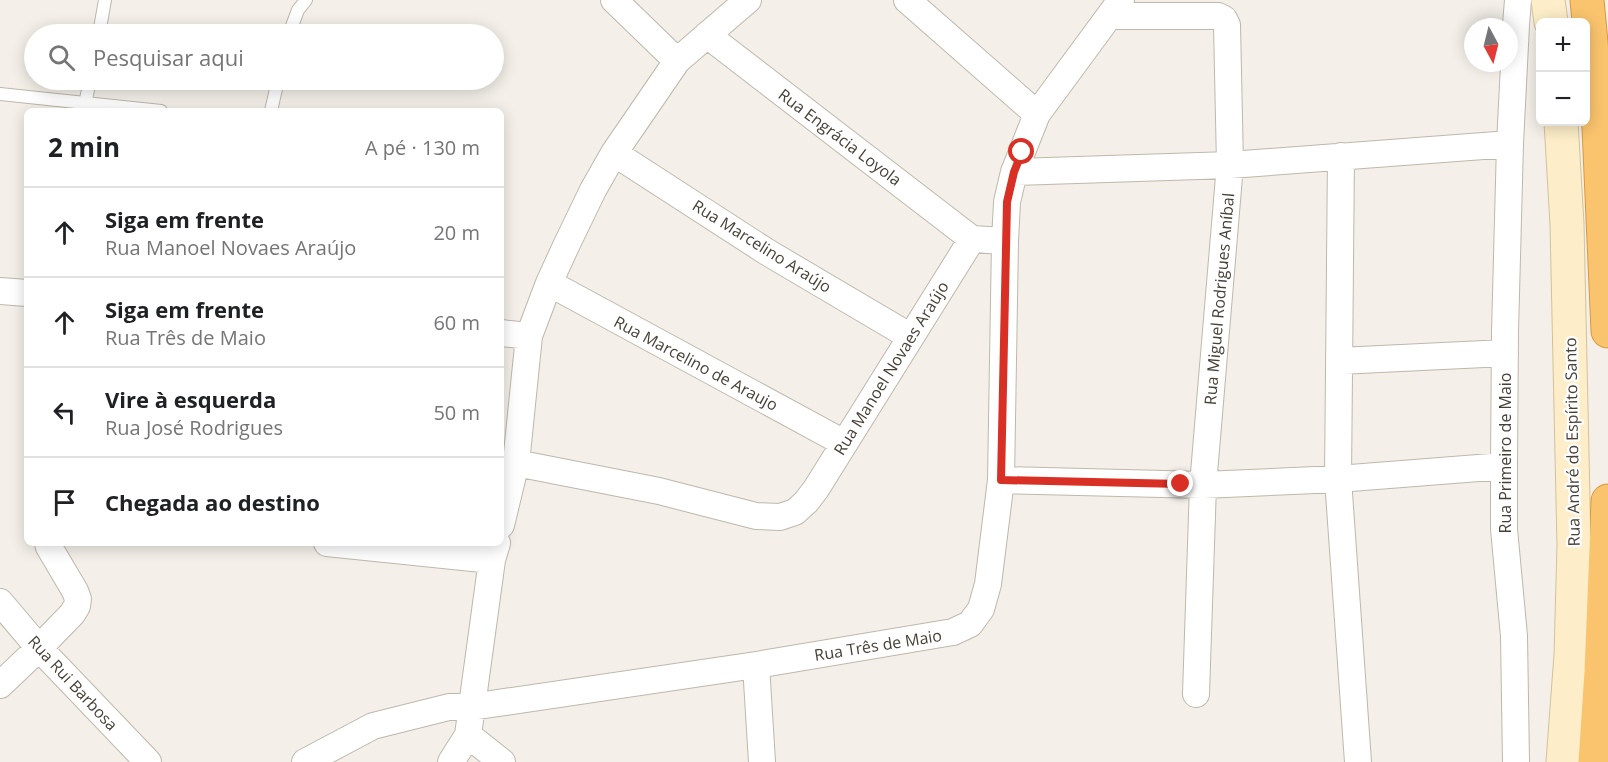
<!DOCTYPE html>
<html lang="pt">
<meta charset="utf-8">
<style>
body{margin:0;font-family:"Open Sans",sans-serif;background:#f2f2f2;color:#202124}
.controls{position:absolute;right:18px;top:18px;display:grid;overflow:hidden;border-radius:9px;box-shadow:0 3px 15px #0003}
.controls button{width:54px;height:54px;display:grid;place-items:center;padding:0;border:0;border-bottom:2px solid #e0e0e0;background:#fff;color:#202124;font:30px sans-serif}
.compass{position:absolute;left:1464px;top:18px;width:54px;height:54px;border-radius:50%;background:#fff;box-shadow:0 3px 15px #0003;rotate:173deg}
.stop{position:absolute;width:18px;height:18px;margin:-14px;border:4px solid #d93025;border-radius:50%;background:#fff}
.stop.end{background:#d93025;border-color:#fff;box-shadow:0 2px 6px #0008}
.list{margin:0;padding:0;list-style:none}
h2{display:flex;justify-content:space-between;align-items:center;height:78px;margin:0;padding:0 24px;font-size:26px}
h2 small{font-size:20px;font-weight:400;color:#757577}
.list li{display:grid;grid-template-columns:39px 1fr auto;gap:18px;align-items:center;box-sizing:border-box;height:90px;padding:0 24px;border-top:2px solid #e0e0e0}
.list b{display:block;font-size:22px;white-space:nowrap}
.list p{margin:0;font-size:20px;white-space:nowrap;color:#757577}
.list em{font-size:20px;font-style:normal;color:#757577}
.icon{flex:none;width:33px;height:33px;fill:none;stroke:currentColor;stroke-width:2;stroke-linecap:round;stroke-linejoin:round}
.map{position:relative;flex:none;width:1608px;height:762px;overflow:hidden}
.search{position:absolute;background:#fff;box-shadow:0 3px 15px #0003;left:24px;top:24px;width:480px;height:66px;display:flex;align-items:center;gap:15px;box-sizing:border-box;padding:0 21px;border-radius:33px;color:#757577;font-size:22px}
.panel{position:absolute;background:#fff;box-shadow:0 3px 15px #0003;left:24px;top:108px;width:480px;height:438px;border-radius:9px}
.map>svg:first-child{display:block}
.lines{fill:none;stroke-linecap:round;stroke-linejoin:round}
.lane-casing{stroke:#bfb7ab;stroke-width:14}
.street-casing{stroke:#bfb7ab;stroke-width:28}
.secondary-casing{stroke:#d2c199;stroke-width:35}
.highway-casing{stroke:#da983d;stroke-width:35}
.lane{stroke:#fff;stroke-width:12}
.street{stroke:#fff;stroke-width:26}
.secondary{stroke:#fdeec9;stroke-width:33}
.highway{stroke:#fac46e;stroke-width:33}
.route{stroke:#d93025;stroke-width:8}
.labels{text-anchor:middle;stroke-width:4.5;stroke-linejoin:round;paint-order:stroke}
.street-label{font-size:16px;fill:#474037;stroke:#fff}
</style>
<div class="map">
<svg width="1608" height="762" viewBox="0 0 1608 762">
<rect width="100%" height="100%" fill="#f4f0e9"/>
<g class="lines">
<g class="lane-casing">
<path id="lane" d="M99,34L105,0
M289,34L298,10L306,0
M0,94L161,111
M85,104L90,80
M271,111L278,80"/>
</g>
<g class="street-casing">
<path id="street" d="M614,0L677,61
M907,0L1037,114
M1111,16H1218L1224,19L1227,25L1230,165L1203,485L1196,694
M707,35L972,239
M614,153L767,252L911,337
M1341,156L1338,479L1358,762
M1014,172L1230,165L1510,144
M549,283L844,443
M0,291L27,293
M501,333L529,336
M1339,361L1505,353
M516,463L659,491L756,516L780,517L795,512L806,502L816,489L972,239L1005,241L1007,202L1014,172L1037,114L1121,0
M1001,480L1203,485L1338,479L1504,466
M501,525L516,463L529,336L549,283L566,246L593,190L614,153L677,61L748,0
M327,543L492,560
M0,602L39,648L148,762
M756,665L762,762
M0,685L39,648L72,614L77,606L78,599L75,591L49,547L48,543
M468,735L502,762
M305,762L373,726L449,707H471L756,665L953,632L970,624L981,609L988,584L1001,480L1005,241
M451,762L468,735L492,560L497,543
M1516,762L1514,636L1504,529V466L1505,332L1510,144L1516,25L1518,0"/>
</g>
<g class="secondary-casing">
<path id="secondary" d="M1548,0L1551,22
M1561,122L1567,224L1574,546L1571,655L1563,762"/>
</g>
<g class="highway-casing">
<path id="highway" d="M1587,0L1599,128L1608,331
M1595,762L1601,672L1608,501"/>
</g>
<use href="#lane" class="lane"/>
<use href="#street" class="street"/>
<use href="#secondary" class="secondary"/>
<use href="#highway" class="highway"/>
</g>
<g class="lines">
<path class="route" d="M1022,152L1014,172L1007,202L1001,480L1181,484"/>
</g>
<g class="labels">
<g class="street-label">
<text transform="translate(840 137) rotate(37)" y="6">Rua Engrácia Loyola</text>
<text transform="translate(762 246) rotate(32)" y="6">Rua Marcelino Araújo</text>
<text transform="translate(1219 299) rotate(-85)" y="6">Rua Miguel Rodrigues Aníbal</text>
<text transform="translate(696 363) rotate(28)" y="6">Rua Marcelino de Araujo</text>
<text transform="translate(891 368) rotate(-58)" y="6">Rua Manoel Novaes Araújo</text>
<text transform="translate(1572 442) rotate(-91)" y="6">Rua André do Espírito Santo</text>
<text transform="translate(1505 453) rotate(-90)" y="6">Rua Primeiro de Maio</text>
<text transform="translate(878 645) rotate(-9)" y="6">Rua Três de Maio</text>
<text transform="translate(73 683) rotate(47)" y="6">Rua Rui Barbosa</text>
</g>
</g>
</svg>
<div class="controls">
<button>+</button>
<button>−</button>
</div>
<svg class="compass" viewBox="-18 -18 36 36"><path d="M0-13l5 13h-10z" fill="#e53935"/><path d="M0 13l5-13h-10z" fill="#757577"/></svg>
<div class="stop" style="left:1022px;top:152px"></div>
<div class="stop end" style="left:1181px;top:484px"></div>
<div class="search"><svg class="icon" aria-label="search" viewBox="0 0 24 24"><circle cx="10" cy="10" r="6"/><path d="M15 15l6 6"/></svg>Pesquisar aqui</div>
<section class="panel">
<h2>2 min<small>A pé · 130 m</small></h2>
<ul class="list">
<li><svg class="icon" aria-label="ahead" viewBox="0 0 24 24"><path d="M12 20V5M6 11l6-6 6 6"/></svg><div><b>Siga em frente</b><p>Rua Manoel Novaes Araújo</p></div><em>20 m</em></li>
<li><svg class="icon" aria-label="ahead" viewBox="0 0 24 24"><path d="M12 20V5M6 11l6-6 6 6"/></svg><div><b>Siga em frente</b><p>Rua Três de Maio</p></div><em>60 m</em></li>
<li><svg class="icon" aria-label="left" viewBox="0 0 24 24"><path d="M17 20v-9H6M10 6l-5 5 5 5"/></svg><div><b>Vire à esquerda</b><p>Rua José Rodrigues</p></div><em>50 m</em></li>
<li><svg class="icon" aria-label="arrive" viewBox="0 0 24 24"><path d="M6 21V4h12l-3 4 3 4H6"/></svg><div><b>Chegada ao destino</b></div></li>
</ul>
</section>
</div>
